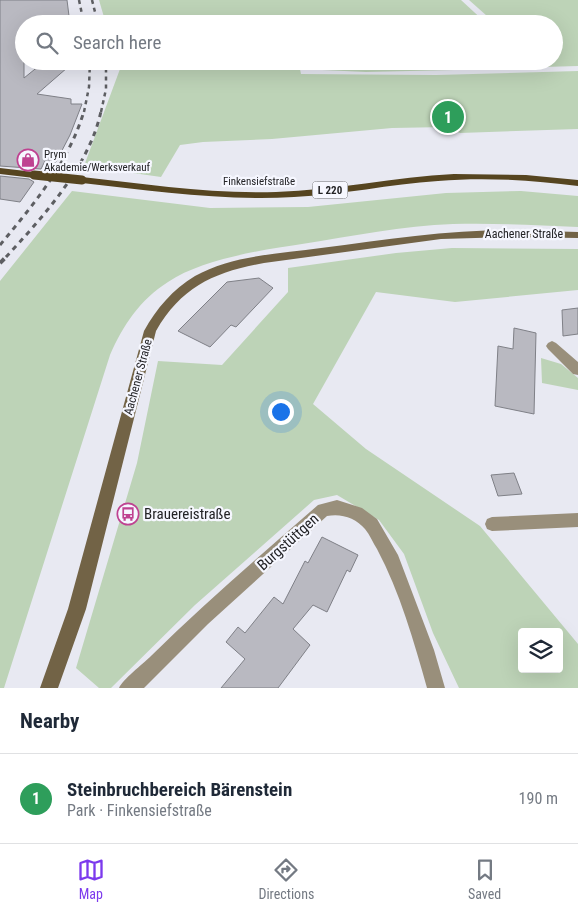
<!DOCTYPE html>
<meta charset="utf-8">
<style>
body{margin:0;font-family:"Roboto Condensed",sans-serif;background:#f6f6f7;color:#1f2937}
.controls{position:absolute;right:15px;bottom:15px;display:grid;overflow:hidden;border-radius:5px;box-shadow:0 5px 20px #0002}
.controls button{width:45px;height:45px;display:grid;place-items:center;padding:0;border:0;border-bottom:1px solid #e0e1e3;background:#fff;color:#1f2937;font:25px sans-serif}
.you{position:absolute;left:280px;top:411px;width:18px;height:18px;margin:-12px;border:4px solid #fff;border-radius:50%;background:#1a73e8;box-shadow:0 0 0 8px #1a73e833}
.badge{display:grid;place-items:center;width:32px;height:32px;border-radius:50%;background:#7c3aed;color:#fff;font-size:16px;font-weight:700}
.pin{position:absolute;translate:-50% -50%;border:2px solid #fff;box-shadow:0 1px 5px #0006}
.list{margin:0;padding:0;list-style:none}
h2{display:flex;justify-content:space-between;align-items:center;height:65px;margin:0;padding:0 20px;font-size:21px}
h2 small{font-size:16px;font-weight:400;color:#747a83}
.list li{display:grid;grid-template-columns:32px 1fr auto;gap:15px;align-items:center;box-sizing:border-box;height:90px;padding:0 20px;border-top:1px solid #e0e1e3}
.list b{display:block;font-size:19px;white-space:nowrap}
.list p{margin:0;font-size:16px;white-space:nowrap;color:#747a83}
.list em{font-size:16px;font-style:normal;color:#747a83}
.icon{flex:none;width:28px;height:28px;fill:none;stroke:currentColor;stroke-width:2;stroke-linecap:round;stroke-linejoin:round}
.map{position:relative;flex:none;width:578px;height:688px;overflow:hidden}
.search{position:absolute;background:#fff;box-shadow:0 5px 20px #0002;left:15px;right:15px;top:15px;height:55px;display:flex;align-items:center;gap:12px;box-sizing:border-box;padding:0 18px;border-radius:28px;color:#747a83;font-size:19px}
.sheet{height:155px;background:#fff}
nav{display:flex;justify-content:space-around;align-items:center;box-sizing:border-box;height:70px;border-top:1px solid #e0e1e3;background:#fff;font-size:14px;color:#747a83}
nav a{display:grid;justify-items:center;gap:2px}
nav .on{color:#7c3aed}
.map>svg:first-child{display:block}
.green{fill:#bdd3b7;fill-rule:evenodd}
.building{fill:#b9b9c1;stroke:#7f8087}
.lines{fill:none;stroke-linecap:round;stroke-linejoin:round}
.lane{fill:#998f7b;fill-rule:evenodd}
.street{fill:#998f7b;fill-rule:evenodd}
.secondary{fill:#726346;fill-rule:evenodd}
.primary{fill:#564520;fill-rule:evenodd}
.rail-far2{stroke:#5d5e62;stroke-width:2.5;stroke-dasharray:4 4;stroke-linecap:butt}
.rail-far1{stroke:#5d5e62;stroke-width:3;stroke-dasharray:5 5;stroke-linecap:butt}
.rail{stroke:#5d5e62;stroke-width:4;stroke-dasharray:6 6;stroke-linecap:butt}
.primary-bridge{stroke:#564520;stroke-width:9}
.labels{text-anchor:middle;stroke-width:4.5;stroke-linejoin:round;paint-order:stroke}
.far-poi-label{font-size:11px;fill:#232326;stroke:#f6f7ff;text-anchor:start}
.far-street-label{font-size:11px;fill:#232326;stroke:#f6f7ff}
.shield{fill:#f6f7ff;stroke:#626367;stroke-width:1}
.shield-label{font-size:11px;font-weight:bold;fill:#232326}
.street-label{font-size:12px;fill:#232326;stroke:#f6f7ff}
.near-poi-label{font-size:15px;fill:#232326;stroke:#f6f7ff;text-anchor:start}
.near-street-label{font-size:15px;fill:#232326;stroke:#f6f7ff}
</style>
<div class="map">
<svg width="578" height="688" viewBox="0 0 578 688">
<rect width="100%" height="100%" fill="#e8e9f2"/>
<path class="green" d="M99,0H461L487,24H106Z
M469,0H578V66L543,67L537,61H554V24H496Z
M117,61H529L537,68L366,72L300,69L301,74L436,75L578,71V129L460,133L446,127L392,128L272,139L203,142L180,145L161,177L84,166L120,69Z
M72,191L210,208L308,207L446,193L521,191L578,196V227C536,225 495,223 453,224C403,226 352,236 302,244C262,250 202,259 168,282C140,300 123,325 110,355L4,688H0V281Z
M452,248L578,249V290L455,302L376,292L313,404L366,449L480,526L578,644V688H459L433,633L404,554L379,520L337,495L314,500L195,605L111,688H99L76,668L137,463L158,361L222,365L288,292V268L396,253ZM522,632H559V669H522Z
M541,358L561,364L578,378V390L542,383Z"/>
<path class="building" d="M0,0H67L70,24H24V78L45,61H75L37,94L71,99V104H82L70,135L56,162L45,161L41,169L0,166Z
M0,176L29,179L34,182L20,202L0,199Z
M259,278L273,288L236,327L231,325L210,347L178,331L227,282Z
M578,308V334L563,336L562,310Z
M514,328L536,333L534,414L495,406L498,346L513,349Z
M514,473L522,494L498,496L491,475Z
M322,537L358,555L350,572L347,570L327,612L313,605L293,629L310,645L278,688H221L245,659L226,642L238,627L245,633L274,597L283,604L305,561L308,563Z"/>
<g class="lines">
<path class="lane" d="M578,513V527L492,531L487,529L485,524L487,519L492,517Z"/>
<path class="street" d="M552,341L556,343L578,362V375L573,374L548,349L546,346L548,343Z
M337,500L362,508L377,519L398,555L434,650L445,688H427C414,642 400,592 377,549C373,543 370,535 365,529C356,518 341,513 327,516L208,624L144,688H119C123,679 142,665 151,656C204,604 261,555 318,505Z"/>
<path class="secondary" d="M510,230L578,232V238L510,237L441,239L264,263C215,272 182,286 156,331L86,609L58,688H40L68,609L144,331C156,309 173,289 195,276C232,255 279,254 321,248C384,240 446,230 510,230Z"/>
<path class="primary" d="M0,168L34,172L39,175L34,178L0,174Z
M454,174L526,175L578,180V186C532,180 484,177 438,181C390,184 342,195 294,197C223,201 153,191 82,183L77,180L82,177C146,184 211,194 276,192C336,190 395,177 454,174Z"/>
<path class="rail-far2" d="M79,0L84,24
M92,0L98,24
M84,112L89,87L90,61
M101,112L106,89V61"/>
<path class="rail-far1" d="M0,245C34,204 69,162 84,111
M6,257C43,217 90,165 101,111"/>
<path class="rail" d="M0,263L7,256"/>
<path class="primary-bridge" d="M34,175L82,180"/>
</g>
<defs>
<g id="shop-ring" transform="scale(1.125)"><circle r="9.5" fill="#f6f7ff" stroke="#bf4291" stroke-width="1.5"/><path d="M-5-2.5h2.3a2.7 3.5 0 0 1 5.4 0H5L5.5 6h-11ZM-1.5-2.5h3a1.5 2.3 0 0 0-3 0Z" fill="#bf4291"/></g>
<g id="bus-ring" transform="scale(1.125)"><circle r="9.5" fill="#f6f7ff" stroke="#bf4291" stroke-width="1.5"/><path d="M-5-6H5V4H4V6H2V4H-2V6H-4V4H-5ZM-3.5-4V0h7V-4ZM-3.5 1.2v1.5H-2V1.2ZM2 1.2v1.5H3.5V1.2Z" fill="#bf4291"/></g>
</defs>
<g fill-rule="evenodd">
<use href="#shop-ring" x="28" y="160"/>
<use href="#bus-ring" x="128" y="514"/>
</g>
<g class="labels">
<g class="far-poi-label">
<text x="44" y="158">Prym<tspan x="44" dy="13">Akademie/Werksverkauf</tspan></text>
</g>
<g class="far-street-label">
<text x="259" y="185">Finkensiefstraße</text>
</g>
<rect class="shield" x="312.5" y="181.5" width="35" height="17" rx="4"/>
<g class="shield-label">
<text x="330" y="194">L 220</text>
</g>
<g class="street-label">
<text x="524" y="238">Aachener Straße</text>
<text transform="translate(138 377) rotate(-75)" y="4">Aachener Straße</text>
</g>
<g class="near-poi-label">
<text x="144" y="519">Brauereistraße</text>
</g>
<g class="near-street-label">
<text transform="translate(288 542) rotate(-42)" y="5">Burgstüttgen</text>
</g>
</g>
</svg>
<div class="controls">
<button><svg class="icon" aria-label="layers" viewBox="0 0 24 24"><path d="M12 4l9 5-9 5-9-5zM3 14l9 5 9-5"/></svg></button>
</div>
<div class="you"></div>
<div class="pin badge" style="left:448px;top:117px;background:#2e9e5b">1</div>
<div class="search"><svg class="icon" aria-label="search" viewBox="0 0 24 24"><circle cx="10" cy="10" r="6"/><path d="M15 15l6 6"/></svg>Search here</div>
</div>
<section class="sheet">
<h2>Nearby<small></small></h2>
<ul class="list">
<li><span class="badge" style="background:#2e9e5b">1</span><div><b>Steinbruchbereich Bärenstein</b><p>Park · Finkensiefstraße</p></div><em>190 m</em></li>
</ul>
</section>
<nav>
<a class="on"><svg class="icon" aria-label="map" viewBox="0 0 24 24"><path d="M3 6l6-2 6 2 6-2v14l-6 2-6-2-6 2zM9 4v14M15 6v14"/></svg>Map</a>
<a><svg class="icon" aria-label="directions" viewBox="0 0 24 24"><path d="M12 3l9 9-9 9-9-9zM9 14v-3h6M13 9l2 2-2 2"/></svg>Directions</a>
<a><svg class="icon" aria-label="saved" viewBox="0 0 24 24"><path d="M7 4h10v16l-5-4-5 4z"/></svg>Saved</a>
</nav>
